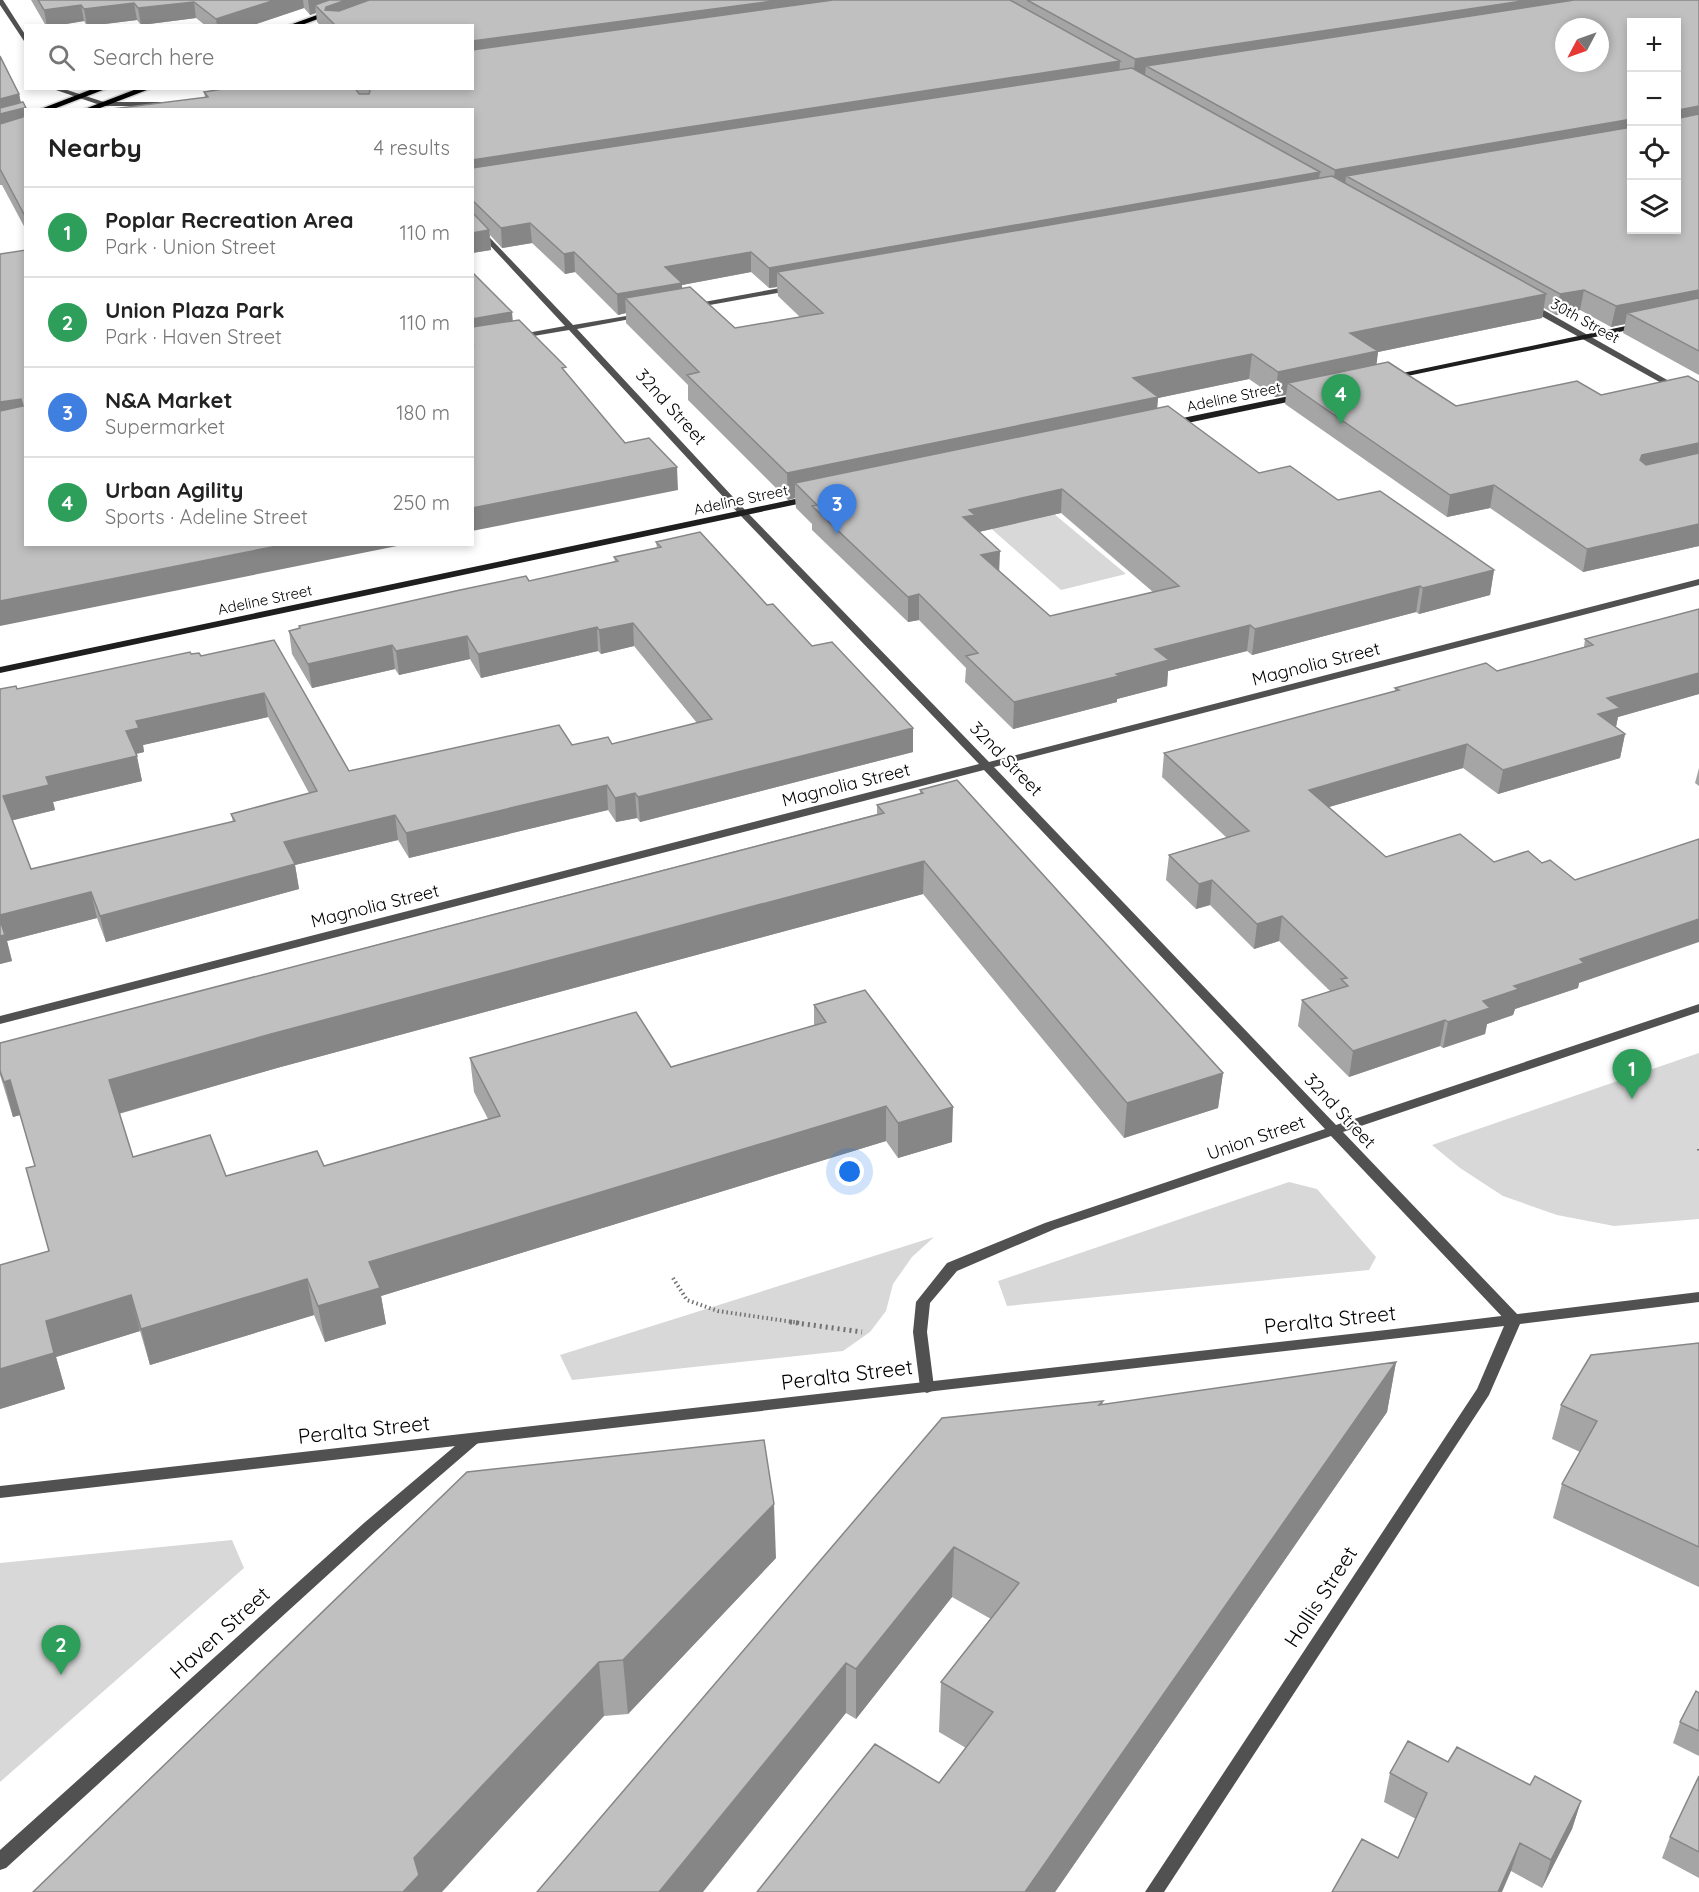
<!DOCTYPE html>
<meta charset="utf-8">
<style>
body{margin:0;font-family:Quicksand,sans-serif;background:#f2f2f2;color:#222}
.controls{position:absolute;right:18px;top:18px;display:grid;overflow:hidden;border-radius:0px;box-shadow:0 3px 9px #0003}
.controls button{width:54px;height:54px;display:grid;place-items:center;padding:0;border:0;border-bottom:2px solid #e0e0e0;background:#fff;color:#222;font:30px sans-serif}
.compass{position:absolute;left:1555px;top:18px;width:54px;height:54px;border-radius:50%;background:#fff;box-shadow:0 3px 9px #0003;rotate:229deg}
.you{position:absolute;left:850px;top:1172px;width:21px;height:21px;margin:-15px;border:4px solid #fff;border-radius:50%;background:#1a73e8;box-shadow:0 0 0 9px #1a73e833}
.badge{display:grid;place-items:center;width:39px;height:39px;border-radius:50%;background:#0f766e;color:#fff;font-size:20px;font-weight:700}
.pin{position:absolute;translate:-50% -50px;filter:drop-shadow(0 2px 3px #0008)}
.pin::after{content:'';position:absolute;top:32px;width:21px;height:18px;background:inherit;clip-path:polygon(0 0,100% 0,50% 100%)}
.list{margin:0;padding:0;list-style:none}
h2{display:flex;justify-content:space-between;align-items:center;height:78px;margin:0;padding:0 24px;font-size:26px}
h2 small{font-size:20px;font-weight:400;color:#767676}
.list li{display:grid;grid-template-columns:39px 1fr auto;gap:18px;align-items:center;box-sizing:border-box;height:90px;padding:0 24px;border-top:2px solid #e0e0e0}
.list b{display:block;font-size:22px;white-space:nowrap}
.list p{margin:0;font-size:20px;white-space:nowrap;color:#767676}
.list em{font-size:20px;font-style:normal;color:#767676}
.icon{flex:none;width:33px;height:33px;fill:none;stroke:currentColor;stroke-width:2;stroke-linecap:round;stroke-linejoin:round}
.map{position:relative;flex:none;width:1699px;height:1892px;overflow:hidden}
.search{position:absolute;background:#fff;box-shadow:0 3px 9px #0003;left:24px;top:24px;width:450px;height:66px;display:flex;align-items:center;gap:15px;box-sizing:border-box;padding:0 21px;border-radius:0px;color:#767676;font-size:22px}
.panel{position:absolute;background:#fff;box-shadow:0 3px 9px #0003;left:24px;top:108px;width:450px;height:438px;border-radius:0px}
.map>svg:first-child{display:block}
.green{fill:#d8d8d8}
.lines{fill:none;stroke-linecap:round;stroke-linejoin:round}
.primary-casing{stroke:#dbdbdb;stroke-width:3}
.path-far1{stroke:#737373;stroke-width:4;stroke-dasharray:1.5 3;stroke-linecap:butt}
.path{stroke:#737373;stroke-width:5;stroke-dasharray:2 4;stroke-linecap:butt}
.minor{fill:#515151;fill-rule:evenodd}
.tertiary{fill:#515151;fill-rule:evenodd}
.secondary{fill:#1e1e1e;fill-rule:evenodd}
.primary{fill:#000;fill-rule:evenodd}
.wall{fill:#a5a5a5;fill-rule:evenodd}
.shaded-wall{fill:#868686}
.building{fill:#c0c0c0;stroke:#868686;stroke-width:1.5;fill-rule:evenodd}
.labels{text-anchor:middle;stroke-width:4.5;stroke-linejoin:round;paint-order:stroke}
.far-street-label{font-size:15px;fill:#000;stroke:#fff}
.street-label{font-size:18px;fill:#000;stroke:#fff}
.near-street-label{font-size:21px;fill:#000;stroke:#fff}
</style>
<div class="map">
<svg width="1699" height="1892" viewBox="0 0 1699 1892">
<rect width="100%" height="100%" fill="#fff"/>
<path class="green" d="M1023,488L1126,574L1061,590L961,502Z
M1699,1053V1219L1614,1226L1557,1215L1503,1196L1460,1168L1432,1145Z
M1289,1182L1317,1189L1376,1257L1369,1270L1007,1306L998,1281Z
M934,1237L912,1257L893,1284L886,1311L870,1332L843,1351L572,1380L560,1355Z
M232,1540L244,1568L0,1782V1563Z"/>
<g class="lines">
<g class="primary-casing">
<path id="primary" d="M358,0H369L299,26H287Z
M95,88H108L51,110H38Z
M139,88H152L95,110H82Z"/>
</g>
<path class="path-far1" d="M1699,1149V1152
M673,1278L687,1300L718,1311L800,1323"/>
<path class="path" d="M790,1322L862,1332"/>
<path class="minor" d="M0,0H3L26,36V44L0,5Z
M50,88H61L104,102H161L164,104L161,106H103Z
M472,219L573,325L644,313V317H641L577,329L746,511L989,762L1699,579V585L994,767L1336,1125L1699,1004V1012L1343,1132L1519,1316L1521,1320L1519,1324L1514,1325L1509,1324L1331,1136L1055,1229L957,1271L930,1303L927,1332L934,1387L932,1391L927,1393L922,1391L920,1387L913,1332L916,1302L947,1263L1045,1223L1325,1129L984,770L0,1024V1016L979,764L740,515L569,330L516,339V335L565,326L472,226Z
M791,286L795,288L794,290L693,308L689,306L693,304Z
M1527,304H1533L1699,398V404L1527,308Z
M473,1433L478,1435L481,1439L478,1443L376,1531L6,1868L0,1870V1850L364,1523L468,1435Z"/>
<path class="tertiary" d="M1699,1292V1302L1520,1324L1489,1395L1164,1892H1145L1477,1389L1504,1326L0,1498V1486L1386,1330Z"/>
<path class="secondary" d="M1640,323H1643V327L1393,379L1389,377L1393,375Z
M1299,394L1303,397L1302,399L1173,426L1169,423L1173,420Z
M809,496L814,499L812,501L0,673V667Z"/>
<use href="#primary" class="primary"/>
</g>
<path class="wall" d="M31,0H1699V375L1623,333L1625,324L1611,327L1580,310L1556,315L1544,308L1542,318L1378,352L1376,364L1456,406L1601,395L1699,382V546L1583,572L1490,508L1447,517L1285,404L1286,395L1275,397L1249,379L1158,398L1157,408L1259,473L1338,500L1494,570L1490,595L1419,614L1416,612L1252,655L1247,651L1168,671L1167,686L1117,699V702L1013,729L965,682L966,668L919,620L908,622L812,530V524L796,508L795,498L788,500L688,400V385L626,323V313L618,315L575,272L565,274L532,243L502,248L490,235L491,250L472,253V110L205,97L204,92L356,90V88H472V26H321L317,22L316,13L310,15L304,8L250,26H206L196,18L141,25L137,20L90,26H87L84,21L54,26H46ZM1632,22L1677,230H1632ZM751,272L769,288L777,287L778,296L800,317L735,328L682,288V285ZM1061,513L1153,592L1050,616L999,571L979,532Z
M0,56L19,94L21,103L26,110V230L2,185H0Z
M656,542L767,605L812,646L913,752L640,822L637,818L616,822L608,810L409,858L398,840L295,865L299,889L106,942L97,918L7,941L12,961L0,964V689H17L191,654L201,656L274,640L349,771L572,745L612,744L697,723L634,646L601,654L598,651L481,678L470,659L399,675L395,669L312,688L292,654L289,631L300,628L299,626L529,581L615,562L614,557L657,548ZM268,717L309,793L231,814L233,822L31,869L12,820L55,810L53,802L142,781L136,754L144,752L143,745Z
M1699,609V694L1618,717L1616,727L1625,734L1620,758L1498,794L1463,768L1329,807L1386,857L1579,983L1578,988L1515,1009L1513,1015L1487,1024L1485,1034L1443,1048L1440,1046L1349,1077L1298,1026L1302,1000L1330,991L1279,941L1254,949L1210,905L1196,909L1166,880L1169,855L1227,838L1162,777L1164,753L1395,691V688L1497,671L1584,647L1585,639Z
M1699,768V786L1695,783Z
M920,790L1223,1073L1218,1108L1124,1138L923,894L277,1068L119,1114L133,1157L226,1176L324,1166L488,1119L474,1092L470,1058L671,1067L814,1026V1005L952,1142L898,1158L886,1141L381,1296L386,1324L325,1342L314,1315L150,1365L140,1331L56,1357L65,1389L0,1409L49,1251L35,1166L20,1115L13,1117L0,1075V1043L877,814V805L920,794Z
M1699,1343V1587L1553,1518L1562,1484L1580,1452L1552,1439L1561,1405Z
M1396,1362L1387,1412L1055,1892H757L939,1783L966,1748L939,1732L941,1682L991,1619L952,1597L856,1719L846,1713L537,1892L1103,1401L1102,1405Z
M776,1558L628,1714L604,1716L33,1892Z
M1699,1693V1756L1673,1743L1680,1722Z
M1448,1762L1530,1785L1581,1801L1572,1829L1542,1888L1511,1871L1398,1858L1416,1819L1384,1802L1390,1773Z
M1699,1776V1878L1662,1858L1670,1837Z"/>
<path class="shaded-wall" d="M275,0H303L304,8L250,26H217L216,19Z
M308,0H393L333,22L315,5L316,13L310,15Z
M781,0H902L472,59V41Z
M1529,0H1634L1146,66L1145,75L1133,77L1135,59Z
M194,2L196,18L141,25L138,8Z
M134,3L137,20L87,26L84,9Z
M81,5L84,21L54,26H47L44,10Z
M1120,61L1119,79L472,179V160Z
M19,94L22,108H24L26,117L0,134V99Z
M1699,106V122L1677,121L1679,110Z
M1632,119V137L1346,176L1345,187L1332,189L1335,170Z
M1320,172L1317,191L777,272V287L769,288V268Z
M530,223L532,243L502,248L501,228Z
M489,230L491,250L472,253V233Z
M574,252L575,272L565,274L564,254Z
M751,252V272L682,285L683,303L625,298L626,313L618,315L617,294L665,267Z
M1584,290L1580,310L1556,315L1560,294Z
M1699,290V310L1627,313L1625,324L1611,327L1616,306Z
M1546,294L1542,318L1378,352L1375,377L1288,383L1286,395L1275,397L1278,372L1350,333Z
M512,312L514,333L472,341V319Z
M1252,354L1249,379L1158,398L1156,422L795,483V498L788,500L787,473L1133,378Z
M21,399L26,421L0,424V402Z
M1699,443V462L1637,478L1640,460L1642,455Z
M677,467L678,490L472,531V508Z
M1494,485L1490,508L1447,517L1450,495Z
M1062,489L1061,513L974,533L963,517L969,510Z
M1699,524V546L1583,572L1587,549Z
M287,544H407L0,626V601Z
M1000,551L999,576L981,555Z
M1494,570L1490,595L1419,614L1423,588Z
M1420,586L1416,612L1252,655L1255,629Z
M919,594V620L908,622V597Z
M633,623L634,646L601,654L599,630Z
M1250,625L1247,651L1168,671L1167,686L1117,699V702L1013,729L1014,702L1116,674L1155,649Z
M597,627L598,651L481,678L478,654Z
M467,636L470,659L399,675L396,651Z
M392,645L395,669L312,688L308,664Z
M1699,673V694L1618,717L1615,731L1598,714L1607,698Z
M264,693L268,717L143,745L144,752L131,755L126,731L136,721Z
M913,728V752L640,822L638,797Z
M1625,734L1620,758L1498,794L1503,770Z
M1467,744L1463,768L1305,814L1309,790Z
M137,756L142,781L53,802L55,810L10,821L3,796L46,777Z
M607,785L608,810L409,858L406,833Z
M635,793L637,818L616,822L615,798Z
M395,815L398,840L295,865L299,889L106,942L100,916L284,842Z
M924,861L923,894L277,1068L117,1114L109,1080L271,1034Z
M1212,880L1210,905L1196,909L1199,884Z
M91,892L97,918L7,941L12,961L0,964V915Z
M1282,916L1279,941L1254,949L1257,924Z
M1699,919V942L1579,983L1578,988L1515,1009L1513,1015L1487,1024L1485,1034L1443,1048L1448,1022L1483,1001L1514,986L1580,959Z
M1445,1020L1440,1046L1349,1077L1353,1051Z
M1223,1073L1218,1108L1124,1138L1127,1103Z
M10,1080L20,1115L13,1117L4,1082Z
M886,1106V1141L381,1296L386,1324L325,1342L318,1306L369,1262Z
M953,1107L952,1142L898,1158V1123Z
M307,1279L314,1315L150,1365L141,1329Z
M131,1295L140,1331L56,1357L65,1389L0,1409V1369L46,1321Z
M1396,1362L1387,1412L1055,1892H1025Z
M774,1504L776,1558L628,1714L623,1660Z
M954,1547L952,1597L856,1719V1669Z
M599,1662L604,1716L442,1892H403L414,1858Z
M846,1663V1713L703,1892H659Z
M1581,1801L1572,1829L1542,1888L1551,1860Z
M1520,1843L1511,1871L1502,1892H1498Z"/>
<path class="building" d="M38,0H275L216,19L194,2L138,8L134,3L84,9L81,5L44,10Z
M329,0H346L326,7L325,10L339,11L369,0H781L472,41V26H336L315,5Z
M833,0H1010L1120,61L472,160V110H104L208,97L204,92L229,88H355L359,94H369L370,91L368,88H472V50Z
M1027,0H1529L1135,59Z
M1574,0H1699V106L1679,110L1677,116L1680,118L1699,114V290L1616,306L1584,290L1560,294L1346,176L1632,127V230H1677V22H1632V119L1335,170L1146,66ZM1564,27H1600V63H1564Z
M0,56L19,94L0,99Z
M1132,68L1320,172L769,268L751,252L665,267L682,283L617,294L574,252L564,254L530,223L501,228L472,200V168Z
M23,102L27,110H26V218L0,169V124L23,117L24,108L0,114V108Z
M1332,176L1546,294L1350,333L1378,351L1278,372L1252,354L1133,378L1158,397L787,473L687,375L699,372L625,298L690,287L735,328L823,313L777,272Z
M472,212L489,230L472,233Z
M26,250V544H287L0,601V411L23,406L21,399L0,402V254Z
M472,272L512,312L472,319Z
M1699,298V351L1627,313Z
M519,320L566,367L562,368L625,443L649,438L677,467L472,508V345H474L472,344V327Z
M1388,362L1456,406L1577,381L1601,395L1688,376L1699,382V443L1642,455L1640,460L1646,465L1699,453V524L1587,549L1494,485L1450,495L1288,383Z
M1168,406L1259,473L1290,466L1338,500L1380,491L1494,570L1423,588L1420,586L1255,629L1250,625L1155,649L1169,660L1116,674L1119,676L1014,702L966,656L978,653L919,594L908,597L812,506L817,505L795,483ZM1062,489L1179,586L1050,616L981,555L1000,551L963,517L975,515L969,510Z
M700,532L767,605L773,604L812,646L832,642L913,728L638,797L635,793L615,798L607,785L406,833L395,815L284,842L295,864L100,916L91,892L0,915V689L16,686L17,689L190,652L191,654L199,653L201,656L274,640L349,771L559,725L572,745L608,737L612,744L712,719L633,623L599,630L597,627L478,654L467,636L396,651L392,645L308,664L289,631L300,628L299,626L460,590L526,576L529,581L618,561L614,557L661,547L656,542ZM264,693L317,791L231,814L235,821L31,869L3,796L49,785L46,777L137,756L126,731L139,728L136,721Z
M1699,609V673L1607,698L1620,708L1598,714L1625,734L1503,770L1467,744L1309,790L1386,857L1460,834L1494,862L1528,851L1542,863L1550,860L1575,880L1699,839V919L1580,959L1584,963L1514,986L1519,989L1483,1001L1490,1008L1448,1022L1445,1020L1353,1051L1302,1000L1348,986L1341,979L1347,978L1282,916L1257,924L1212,880L1199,884L1169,855L1249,831L1164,753L1399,690L1395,688L1486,663L1497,671L1593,645L1585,639Z
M957,780L1223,1073L1127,1103L924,861L271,1034L109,1080L133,1157L210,1135L226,1176L317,1151L324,1166L500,1116L470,1058L636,1012L671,1067L826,1022L814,1005L865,990L953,1107L898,1123L886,1106L369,1262L380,1288L318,1306L307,1279L141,1329L131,1295L46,1321L54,1353L0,1369V1265L49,1251L26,1168L35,1166L10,1080L4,1082L0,1071V1043L884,813L877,805L923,793L920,790Z
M0,920L5,935L0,936Z
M1699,1343V1547L1562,1484L1597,1421L1561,1405L1591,1355Z
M1396,1362L1025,1892H757L875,1744L939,1783L993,1712L941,1682L1019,1583L954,1547L856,1669L846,1663L659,1892H537L942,1418L1103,1401L1099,1405Z
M764,1440L774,1504L623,1660L599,1662L414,1858L419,1875L403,1892H33L467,1472Z
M1696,1691L1699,1693V1731L1680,1722Z
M1408,1741L1448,1762L1457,1747L1530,1785L1535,1776L1581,1801L1551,1860L1520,1843L1498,1892H1332L1362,1839L1398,1858L1427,1793L1390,1773Z
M1699,1776V1852L1670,1837Z"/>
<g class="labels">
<g class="far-street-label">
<text transform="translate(1585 321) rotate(29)" y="5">30th Street</text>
<text transform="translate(1234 397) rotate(-12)" y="5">Adeline Street</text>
<text transform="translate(741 500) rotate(-12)" y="5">Adeline Street</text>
<text transform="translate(265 600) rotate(-12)" y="5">Adeline Street</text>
</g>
<g class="street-label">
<text transform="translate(671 407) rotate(48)" y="6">32nd Street</text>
<text transform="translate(1316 664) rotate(-14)" y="6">Magnolia Street</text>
<text transform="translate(1006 759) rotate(46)" y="6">32nd Street</text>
<text transform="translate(846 785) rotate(-14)" y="6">Magnolia Street</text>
<text transform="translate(375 906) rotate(-14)" y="6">Magnolia Street</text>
<text transform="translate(1340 1111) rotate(47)" y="6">32nd Street</text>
<text transform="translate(1256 1138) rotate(-19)" y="6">Union Street</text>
</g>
<g class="near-street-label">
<text transform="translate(1330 1320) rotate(-6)" y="7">Peralta Street</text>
<text transform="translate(847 1375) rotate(-7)" y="7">Peralta Street</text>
<text transform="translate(364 1430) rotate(-6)" y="7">Peralta Street</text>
<text transform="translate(1321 1597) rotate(-57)" y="7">Hollis Street</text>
<text transform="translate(220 1633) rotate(-42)" y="7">Haven Street</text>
</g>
</g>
</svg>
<div class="controls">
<button>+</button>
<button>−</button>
<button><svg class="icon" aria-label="locate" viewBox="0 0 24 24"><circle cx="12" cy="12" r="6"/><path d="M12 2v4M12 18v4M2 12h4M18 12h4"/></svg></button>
<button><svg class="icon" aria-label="layers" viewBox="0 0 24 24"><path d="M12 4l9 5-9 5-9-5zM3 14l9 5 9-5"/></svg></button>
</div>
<svg class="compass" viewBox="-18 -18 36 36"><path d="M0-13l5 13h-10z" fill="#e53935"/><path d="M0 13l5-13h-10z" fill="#767676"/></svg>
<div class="you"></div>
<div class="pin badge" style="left:1632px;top:1099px;background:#2e9e5b">1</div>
<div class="pin badge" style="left:61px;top:1675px;background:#2e9e5b">2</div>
<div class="pin badge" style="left:837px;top:534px;background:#3f7fe0">3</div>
<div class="pin badge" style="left:1341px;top:424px;background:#2e9e5b">4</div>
<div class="search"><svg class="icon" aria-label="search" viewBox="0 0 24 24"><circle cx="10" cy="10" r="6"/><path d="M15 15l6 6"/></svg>Search here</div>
<section class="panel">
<h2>Nearby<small>4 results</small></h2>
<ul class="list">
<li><span class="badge" style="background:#2e9e5b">1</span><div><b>Poplar Recreation Area</b><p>Park · Union Street</p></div><em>110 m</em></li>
<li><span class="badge" style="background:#2e9e5b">2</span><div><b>Union Plaza Park</b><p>Park · Haven Street</p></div><em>110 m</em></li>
<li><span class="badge" style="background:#3f7fe0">3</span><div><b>N&amp;A Market</b><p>Supermarket</p></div><em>180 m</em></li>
<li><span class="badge" style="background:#2e9e5b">4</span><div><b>Urban Agility</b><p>Sports · Adeline Street</p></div><em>250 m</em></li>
</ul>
</section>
</div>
